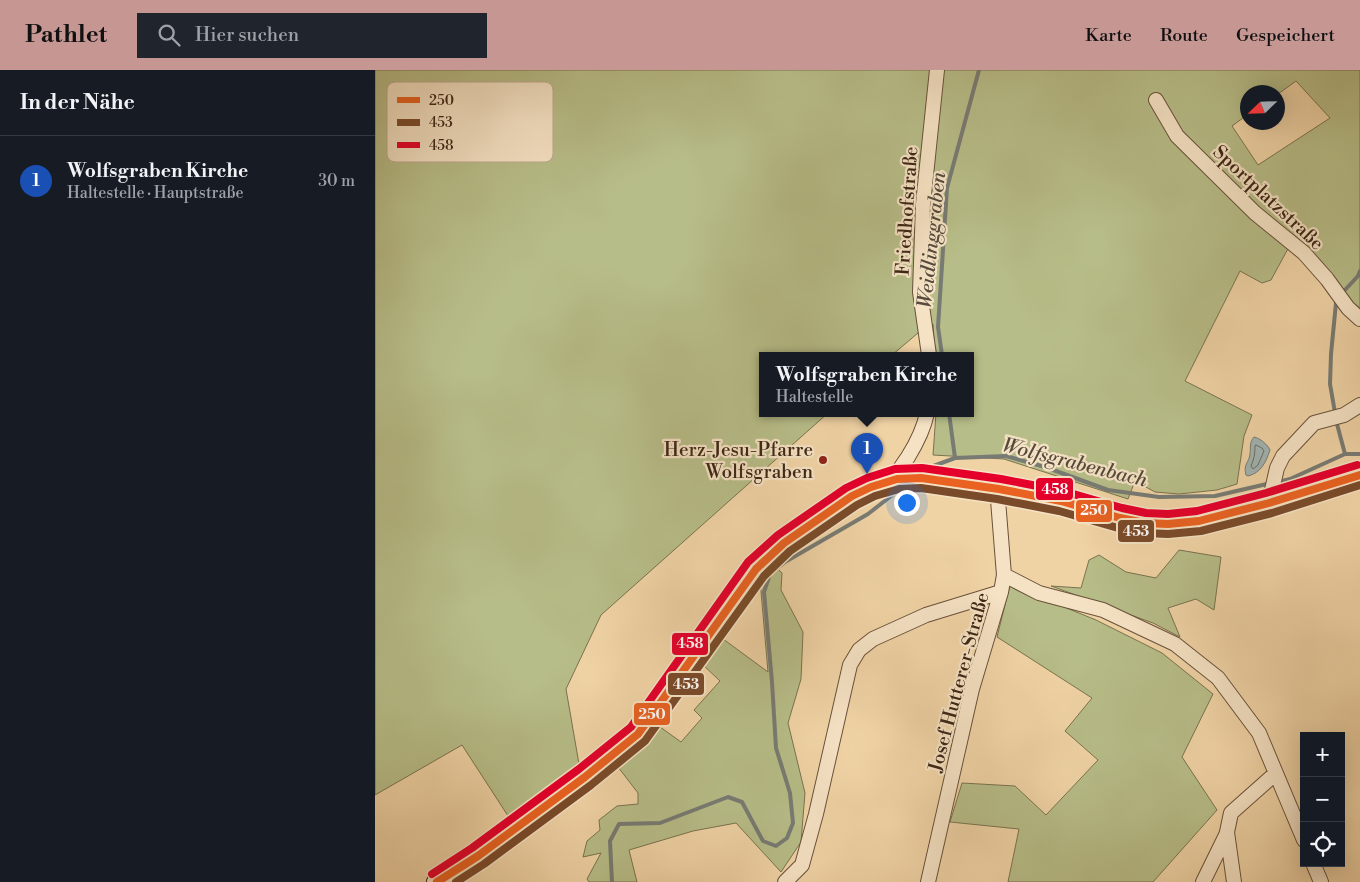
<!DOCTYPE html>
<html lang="de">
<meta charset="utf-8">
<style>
body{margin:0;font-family:"Libre Bodoni",serif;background:#20242c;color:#f1f3f6}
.controls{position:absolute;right:15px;bottom:15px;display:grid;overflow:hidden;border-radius:0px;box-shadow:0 5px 20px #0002}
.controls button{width:45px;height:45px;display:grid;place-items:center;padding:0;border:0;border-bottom:1px solid #363941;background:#171b24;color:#f1f3f6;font:25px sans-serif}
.compass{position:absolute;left:865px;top:15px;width:45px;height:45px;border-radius:50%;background:#171b24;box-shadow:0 5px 20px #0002;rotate:247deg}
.you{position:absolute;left:531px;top:432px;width:18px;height:18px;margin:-12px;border:4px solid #fff;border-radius:50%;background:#1a73e8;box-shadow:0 0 0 8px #1a73e833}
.badge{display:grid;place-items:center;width:32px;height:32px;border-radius:50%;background:#c59692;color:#fff;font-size:16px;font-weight:700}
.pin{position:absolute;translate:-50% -41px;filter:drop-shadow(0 1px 2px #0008)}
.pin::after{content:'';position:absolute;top:26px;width:18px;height:15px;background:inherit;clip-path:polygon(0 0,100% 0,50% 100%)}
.popup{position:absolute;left:384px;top:282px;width:215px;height:65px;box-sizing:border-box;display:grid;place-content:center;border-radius:0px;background:#171b24;filter:drop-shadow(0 1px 4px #0005);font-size:16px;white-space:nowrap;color:#9ea1a6}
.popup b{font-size:19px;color:#f1f3f6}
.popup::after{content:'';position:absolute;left:50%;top:100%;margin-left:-10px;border:10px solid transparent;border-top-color:#171b24}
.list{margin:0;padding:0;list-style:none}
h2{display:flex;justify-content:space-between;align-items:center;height:65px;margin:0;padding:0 20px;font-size:21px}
h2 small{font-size:16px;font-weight:400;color:#9ea1a6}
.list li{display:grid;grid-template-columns:32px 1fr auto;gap:15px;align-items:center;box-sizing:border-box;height:90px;padding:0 20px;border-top:1px solid #363941}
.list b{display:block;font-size:19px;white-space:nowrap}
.list p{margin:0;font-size:16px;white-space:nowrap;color:#9ea1a6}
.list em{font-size:16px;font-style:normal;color:#9ea1a6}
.icon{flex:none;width:28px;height:28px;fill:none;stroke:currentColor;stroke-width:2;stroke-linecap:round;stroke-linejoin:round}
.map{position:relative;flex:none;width:985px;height:812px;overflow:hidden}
header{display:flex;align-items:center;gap:30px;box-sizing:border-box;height:70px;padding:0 25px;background:#c59692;color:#111}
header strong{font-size:24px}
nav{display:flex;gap:28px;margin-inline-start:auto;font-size:18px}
.search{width:350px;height:45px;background:#20242c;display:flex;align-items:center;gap:12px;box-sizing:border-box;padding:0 18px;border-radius:0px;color:#9ea1a6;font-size:19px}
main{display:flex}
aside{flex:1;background:#171b24}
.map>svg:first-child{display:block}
.green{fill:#b7bd88;stroke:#7a724f;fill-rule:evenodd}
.water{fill:#a0b4b3;stroke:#787b74}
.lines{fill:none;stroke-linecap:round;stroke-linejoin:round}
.shore{stroke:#6e6d64;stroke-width:1}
.stream{stroke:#787b74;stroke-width:4}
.street-casing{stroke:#69513a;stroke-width:16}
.secondary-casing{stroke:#3c2616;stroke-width:22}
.street{stroke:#f5e2c4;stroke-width:14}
.secondary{stroke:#f5e2c4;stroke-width:20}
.bus-1-casing{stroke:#f5e2c4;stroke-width:11}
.bus-2-casing{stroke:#f5e2c4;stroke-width:11}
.bus-3-casing{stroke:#f5e2c4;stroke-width:11}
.bus-1{stroke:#e96221;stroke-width:8}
.bus-2{stroke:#7a4b2a;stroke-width:8}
.bus-3{stroke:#e4002b;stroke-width:8}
.poi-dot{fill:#8f2418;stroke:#f5e2c4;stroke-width:2}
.labels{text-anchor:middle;stroke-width:4.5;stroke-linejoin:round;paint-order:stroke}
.street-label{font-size:19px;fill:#3c2616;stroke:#f5e2c4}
.poi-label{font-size:19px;fill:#3c2616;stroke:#f5e2c4;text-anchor:end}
.water-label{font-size:20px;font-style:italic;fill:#554a3d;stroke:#f5e2c4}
.key{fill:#f5e2c4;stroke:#beaa90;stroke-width:1}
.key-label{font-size:14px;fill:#3c2616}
.line-badge{stroke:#f5e2c4;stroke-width:2}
.badge-label{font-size:14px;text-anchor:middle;font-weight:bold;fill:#fff}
</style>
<header>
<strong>Pathlet</strong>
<div class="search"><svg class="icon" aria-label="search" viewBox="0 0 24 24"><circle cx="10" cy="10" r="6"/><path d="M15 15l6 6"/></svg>Hier suchen</div>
<nav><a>Karte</a><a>Route</a><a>Gespeichert</a></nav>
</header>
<main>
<aside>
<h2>In der Nähe<small></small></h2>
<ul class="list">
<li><span class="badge" style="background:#1a4fb4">1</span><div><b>Wolfsgraben Kirche</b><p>Haltestelle · Hauptstraße</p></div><em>30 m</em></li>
</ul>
</aside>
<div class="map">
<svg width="985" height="812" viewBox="0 0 985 812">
<rect width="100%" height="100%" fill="#f0d3a5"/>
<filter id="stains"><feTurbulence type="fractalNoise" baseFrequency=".004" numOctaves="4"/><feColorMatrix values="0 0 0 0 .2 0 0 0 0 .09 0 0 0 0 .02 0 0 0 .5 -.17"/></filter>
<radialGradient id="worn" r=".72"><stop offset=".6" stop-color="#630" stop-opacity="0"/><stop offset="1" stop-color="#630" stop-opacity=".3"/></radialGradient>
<path class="green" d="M0,0H985V238L964,221L915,175L896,210L887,213L865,201L810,311L877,345L869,366L862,414L842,420L804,424L780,422L760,411L753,429L629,389L558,385L561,343H596V285H560L558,254L543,263L517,285H388V343H453L226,545L191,619L204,694L135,749L87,675L0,725ZM921,11L955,48L883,95L857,56L872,45V22H902L903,24Z
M804,480L846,487L839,540L821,529L793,538L805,567L778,553L676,516L706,518L714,490L724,485L751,502L781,508Z
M398,494L407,503L406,520L428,562L426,609L413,653L430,723L426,772L406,802L361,753L318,761L254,780L262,812H214L212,809L226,783L208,787L212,771L225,760L224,750L242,736L263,734V723L243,697L281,654L306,672L327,648L319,640L345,611L325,592L344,566L393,602L385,510Z
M635,515L721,550L787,583L838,624L807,687L842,740L778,812H633L644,759L575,752L587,713L640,716L671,745L723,690L690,661L717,628L622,567Z"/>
<path class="water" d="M879,367C885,368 893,375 895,380C891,392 886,403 873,406L871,405C868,394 874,393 875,384C876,377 874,373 879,367Z"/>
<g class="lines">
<path class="shore" d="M881,375L887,378L889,381L883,395L878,399L876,396C879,389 880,384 880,377Z"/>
<path class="stream" d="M969,221L983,206L985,201
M961,233L956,284L955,314L962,354L970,384
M567,285L563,257L572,118L604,0
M574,343L580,388
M553,398L580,388L631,386L670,397L733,420L784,427L840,426L896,413
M903,412L915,409L970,384H985
M237,812L235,771L244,754L285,753L353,727L367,732L388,771L401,776L412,768L418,753L415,723L401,678L397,612L389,522L395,504L410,492L493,444L525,419"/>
<g class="street-casing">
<path id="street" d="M781,30L802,66L880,143L929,183L952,209L973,238L985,249
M554,285L545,222L548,134L562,0
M522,409C524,398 527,396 533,387C541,374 549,358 552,343
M894,433L902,398L908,386L939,353L969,345L985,335
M629,505L664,523L728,540L800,574L843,608L884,663L929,770
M938,793L946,812
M410,812L427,795L441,744L475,595L484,580L498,569L551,545L626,522
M553,812L597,619L626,522L629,505L623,430L624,419
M828,812L852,763
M859,812L852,762L856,743L901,703"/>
</g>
<g class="secondary-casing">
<path id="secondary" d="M62,812L103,786L210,707L263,664L381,499L409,473L477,426L496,417L522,409L546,408L624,419L686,431L745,448L770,453L793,454L824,451L894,433L985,405"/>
</g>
<use href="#street" class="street"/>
<use href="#secondary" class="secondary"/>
<g class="bus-1-casing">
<path id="bus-1" d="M62,812L103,786L210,707L263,664L381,499L409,473L477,426L496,417L522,409L546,408L624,419L686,431L745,448L770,453L793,454L824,451L894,433L985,405"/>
</g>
<g class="bus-2-casing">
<path id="bus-2" d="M81,812L109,794L216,715L270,671L389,506L415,481L482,435L500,426L524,419L546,418L622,429L684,441L743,458L769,463L793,464L826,461L897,443L985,415"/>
</g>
<g class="bus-3-casing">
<path id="bus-3" d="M57,804L97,778L204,699L256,657L373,492L403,465L471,418L492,408L520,399L547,398L626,409L688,421L747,438L771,443L793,444L822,441L891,423L982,395"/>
</g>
<use href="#bus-1" class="bus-1"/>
<use href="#bus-2" class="bus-2"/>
<use href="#bus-3" class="bus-3"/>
</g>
<circle class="poi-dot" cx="448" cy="390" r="5"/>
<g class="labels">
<g class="street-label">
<text transform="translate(894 127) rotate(43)" y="7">Sportplatzstraße</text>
<text transform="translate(531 141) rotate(-86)" y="7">Friedhofstraße</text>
<text transform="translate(583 612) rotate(-75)" y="7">Josef Hutterer-Straße</text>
</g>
<g class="poi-label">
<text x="438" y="386">Herz-Jesu-Pfarre<tspan x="438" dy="22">Wolfsgraben</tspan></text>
</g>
<g class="water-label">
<text transform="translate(556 170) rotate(-84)" y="7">Weidlinggraben</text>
<text transform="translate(700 392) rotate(14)" y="7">Wolfsgrabenbach</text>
</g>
</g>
<rect x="12" y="12" width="166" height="80" rx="8" class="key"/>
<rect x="22" y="27" width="23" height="6" fill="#e96221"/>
<rect x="22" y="49" width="23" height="7" fill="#7a4b2a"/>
<rect x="22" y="72" width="23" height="6" fill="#e4002b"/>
<g class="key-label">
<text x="54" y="35">250</text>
<text x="54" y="57">453</text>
<text x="54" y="80">458</text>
</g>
<g class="line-badge">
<rect x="660" y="407" width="39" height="24" rx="5" fill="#e4002b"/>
<rect x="700" y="429" width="38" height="24" rx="5" fill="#e96221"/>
<rect x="742" y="449" width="38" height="24" rx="5" fill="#7a4b2a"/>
<rect x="296" y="562" width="38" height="24" rx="5" fill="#e4002b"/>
<rect x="292" y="602" width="38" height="24" rx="5" fill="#7a4b2a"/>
<rect x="258" y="632" width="38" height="24" rx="5" fill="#e96221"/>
</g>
<g class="badge-label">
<text x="680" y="424">458</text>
<text x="719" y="445">250</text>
<text x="761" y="466">453</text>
<text x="315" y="578">458</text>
<text x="311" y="619">453</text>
<text x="277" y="649">250</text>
</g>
<rect width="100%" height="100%" filter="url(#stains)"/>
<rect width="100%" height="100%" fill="url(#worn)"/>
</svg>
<div class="controls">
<button>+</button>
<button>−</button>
<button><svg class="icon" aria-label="locate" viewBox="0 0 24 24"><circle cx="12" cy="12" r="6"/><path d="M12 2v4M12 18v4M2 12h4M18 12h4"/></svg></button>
</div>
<svg class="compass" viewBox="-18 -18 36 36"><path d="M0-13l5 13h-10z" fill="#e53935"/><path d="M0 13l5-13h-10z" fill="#9ea1a6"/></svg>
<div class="you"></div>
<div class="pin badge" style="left:492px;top:404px;background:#1a4fb4">1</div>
<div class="popup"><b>Wolfsgraben Kirche</b>Haltestelle</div>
</div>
</main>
